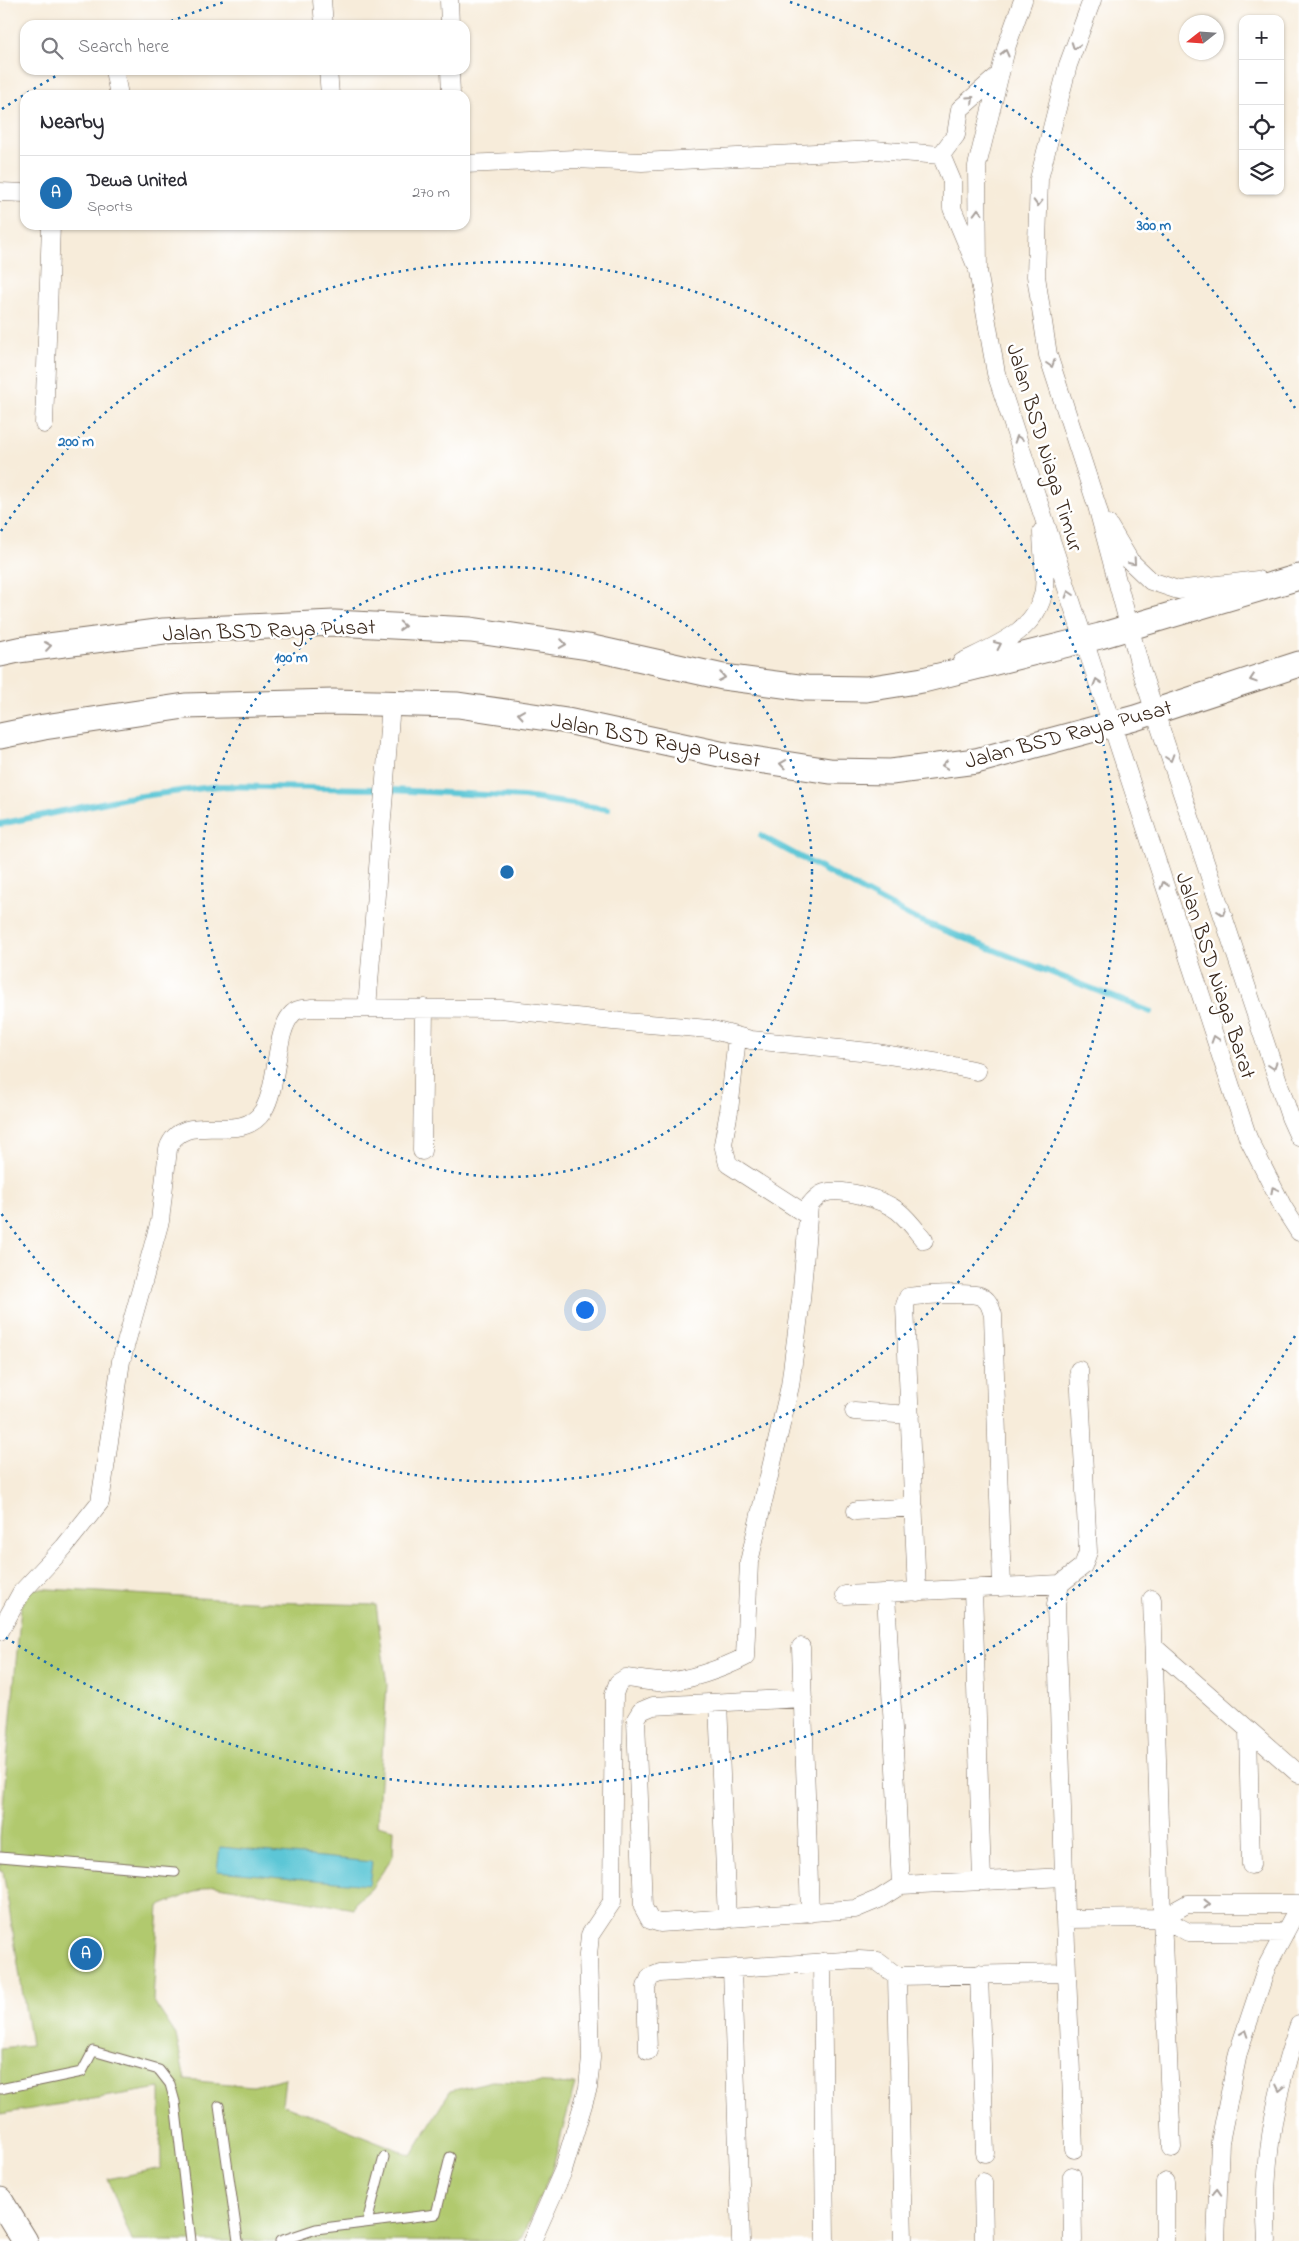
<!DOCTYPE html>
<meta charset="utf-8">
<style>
body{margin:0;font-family:"Indie Flower",sans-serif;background:#f2f2f3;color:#2b2b33}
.controls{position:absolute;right:15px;top:15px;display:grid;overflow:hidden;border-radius:10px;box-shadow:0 1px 4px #0004}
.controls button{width:45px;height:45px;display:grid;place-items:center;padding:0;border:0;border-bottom:1px solid #e1e1e2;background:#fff;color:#2b2b33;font:25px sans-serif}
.compass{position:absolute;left:1179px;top:15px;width:45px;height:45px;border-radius:50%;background:#fff;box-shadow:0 1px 4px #0004;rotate:253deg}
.you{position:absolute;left:584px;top:1309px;width:18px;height:18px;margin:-12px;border:4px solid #fff;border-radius:50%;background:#1a73e8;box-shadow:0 0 0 8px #1a73e833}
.badge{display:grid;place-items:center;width:32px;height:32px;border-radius:50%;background:#1f6fb2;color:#fff;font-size:16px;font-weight:700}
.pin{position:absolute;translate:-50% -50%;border:2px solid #fff;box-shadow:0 1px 5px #0006}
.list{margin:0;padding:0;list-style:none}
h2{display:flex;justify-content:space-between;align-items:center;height:65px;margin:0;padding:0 20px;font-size:21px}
h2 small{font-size:16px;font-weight:400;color:#7c7c81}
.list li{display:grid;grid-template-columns:32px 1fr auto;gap:15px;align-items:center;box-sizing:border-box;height:75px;padding:0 20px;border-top:1px solid #e1e1e2}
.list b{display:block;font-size:19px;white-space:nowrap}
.list p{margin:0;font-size:16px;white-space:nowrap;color:#7c7c81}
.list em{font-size:16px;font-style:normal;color:#7c7c81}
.icon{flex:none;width:28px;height:28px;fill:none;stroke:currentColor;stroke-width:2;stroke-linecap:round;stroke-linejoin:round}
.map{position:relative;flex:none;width:1299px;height:2241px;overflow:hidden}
.search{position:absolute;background:#fff;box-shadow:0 1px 4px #0004;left:20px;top:20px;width:450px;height:55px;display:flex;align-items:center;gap:12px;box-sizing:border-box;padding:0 18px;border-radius:15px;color:#7c7c81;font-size:19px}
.panel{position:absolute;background:#fff;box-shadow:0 1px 4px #0004;left:20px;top:90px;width:450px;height:140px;border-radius:15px}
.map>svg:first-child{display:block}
.green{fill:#b1c96e;stroke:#767a46}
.water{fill:#5cc6d6;stroke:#4c787a}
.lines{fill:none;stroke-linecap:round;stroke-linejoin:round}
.stream{stroke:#5cc6d6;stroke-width:6}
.lane-casing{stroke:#7d6e60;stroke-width:11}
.street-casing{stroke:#7d6e60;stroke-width:19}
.secondary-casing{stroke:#7d6e60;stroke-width:27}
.lane{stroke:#fff;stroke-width:9}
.street{stroke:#fff;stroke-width:18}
.secondary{stroke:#fff;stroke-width:25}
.oneway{stroke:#a79f9a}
.ring{fill:none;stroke:#1f6fb2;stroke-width:2.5;stroke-dasharray:2.5 5}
.labels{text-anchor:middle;stroke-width:5;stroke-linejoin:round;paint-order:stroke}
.street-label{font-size:22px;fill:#3b2a1e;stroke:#fff}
.centre{fill:#1f6fb2;stroke:#fff;stroke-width:2.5}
.ring-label{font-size:15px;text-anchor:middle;font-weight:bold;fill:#1f6fb2;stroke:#fff;stroke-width:5;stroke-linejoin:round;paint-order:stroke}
</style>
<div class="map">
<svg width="1299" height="2241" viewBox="0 0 1299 2241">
<rect width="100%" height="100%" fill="#fff"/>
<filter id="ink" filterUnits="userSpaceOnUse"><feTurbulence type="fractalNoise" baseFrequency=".02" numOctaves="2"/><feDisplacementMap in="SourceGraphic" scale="10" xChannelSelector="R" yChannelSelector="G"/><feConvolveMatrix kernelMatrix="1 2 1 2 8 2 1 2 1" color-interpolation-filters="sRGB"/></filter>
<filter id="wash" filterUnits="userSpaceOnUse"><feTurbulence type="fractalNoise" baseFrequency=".0096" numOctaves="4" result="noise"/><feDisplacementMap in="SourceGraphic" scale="20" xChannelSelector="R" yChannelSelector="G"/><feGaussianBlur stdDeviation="1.12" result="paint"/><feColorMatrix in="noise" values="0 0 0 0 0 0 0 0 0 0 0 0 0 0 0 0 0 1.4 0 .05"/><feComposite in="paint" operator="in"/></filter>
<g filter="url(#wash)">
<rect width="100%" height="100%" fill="#f7ecda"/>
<path class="green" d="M32,1588L267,1602L376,1605L387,1685L377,1825L394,1829L393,1856L371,1889L356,1902L354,1909L213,1885L159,1906L153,2000L176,2035L185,2080L253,2086L285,2078L282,2104L411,2155L450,2091L492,2081L575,2084L551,2173L520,2241H132L108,2179L161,2168L160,2088L0,2114V2048L31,2045L3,1871H0V1838L21,1607Z"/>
<path class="water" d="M220,1847L372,1862L369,1885L217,1871Z"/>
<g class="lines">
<path class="stream" d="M0,824L126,798L219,786L372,789L524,797L608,809
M761,836L911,917L1151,1012"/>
</g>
</g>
<g filter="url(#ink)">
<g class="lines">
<g class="lane-casing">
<path id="lane" d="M0,1857L175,1872
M0,2089L82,2072L93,2051L159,2070L170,2084L175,2102L191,2241
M219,2106L238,2241
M367,2222L384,2157
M280,2241L316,2229L436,2214L450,2157"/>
</g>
<g class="street-casing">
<path id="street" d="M322,0L324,25
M449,0L450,25
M1023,0L1007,45L977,166L978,271L996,373L1248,1138L1283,1207L1299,1232
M1092,0L1068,65L1039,179L1036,276L1048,355L1097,506L1141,670L1290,1117L1299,1137
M114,70L119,95
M328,70L330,95
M450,70L451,95
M941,155L952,181V208L975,263
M941,155L956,135L960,109L1000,74
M465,164L575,159L642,162L874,150L941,155
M0,192L25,193
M44,424L51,225
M1108,524L1130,561L1151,581L1178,590L1258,580
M962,662C995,646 1038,631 1044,589C1046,571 1042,549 1042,531
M367,1008L391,704
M737,1037L729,1111L723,1144L728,1164L807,1215
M422,1151L424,1008
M854,1411L910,1415
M856,1511L914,1507
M973,1589L982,1881
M917,1592L905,1305L908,1297C920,1295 971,1292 980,1296C989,1300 990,1306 993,1315L1002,1587
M886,1593L901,1885
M845,1595L1060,1584
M1152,1599L1162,1918L1172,2148
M0,1631L21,1593L64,1547L100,1502L121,1361L160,1221L168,1149C182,1107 241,1147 263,1111C279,1086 274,1031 293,1013C298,1008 306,1009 311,1008L501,1009L613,1021L709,1029L751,1040L870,1052L940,1063L977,1071
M801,1647L810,1913
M1154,1647L1299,1774
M803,1698L653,1706L641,1711L636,1719L643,1907L650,1920L660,1923L855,1909L879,1899L901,1885L1064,1877L1065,1919
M718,1703L727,1919
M1248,1729L1251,1865
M1064,1877L1056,1604L1060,1584L1083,1566L1088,1552L1079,1370
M1162,1918L1188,1932L1285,1933
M822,1962L825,2241
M732,1969L741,2241
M1067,1973L1074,2149
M979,1974L985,2153
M897,1976L903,2241
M648,2051L646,1987L650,1977L660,1973L859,1960L877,1961L897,1976L1067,1973L1065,1919L1162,1918L1187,1904H1299
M1072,2176L1073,2241
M983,2182L984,2241
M1165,2182V2241
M532,2241L563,2171L588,2088L591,2058L588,1955L590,1935L612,1902L614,1694L618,1683L626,1678C637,1679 650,1682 661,1682C685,1682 724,1668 745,1657L749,1562L790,1386L801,1300L809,1206C813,1201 818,1195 824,1193C842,1187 884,1200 898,1211C908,1219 916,1230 924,1240
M1216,2241L1220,2142L1238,2053L1267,1966L1299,1906
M1267,2241C1262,2167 1274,2094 1299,2025"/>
</g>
<g class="secondary-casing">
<path id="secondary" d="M0,654L18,650L164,631L334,623L471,630L588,647L723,677L806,688L866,689L923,680L1100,636L1299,577
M0,736L44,727L185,706L333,702L458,705L567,721L720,754L830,771L891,772L976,761L1135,718L1299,664
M0,2200L25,2241"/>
</g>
<use href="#lane" class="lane"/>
<use href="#street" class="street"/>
<use href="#secondary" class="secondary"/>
</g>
<defs><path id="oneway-chevron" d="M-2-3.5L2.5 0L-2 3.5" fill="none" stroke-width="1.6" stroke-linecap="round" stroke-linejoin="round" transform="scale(1.25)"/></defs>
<g class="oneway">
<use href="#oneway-chevron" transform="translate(1075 46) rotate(110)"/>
<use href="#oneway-chevron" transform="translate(1005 53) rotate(-76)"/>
<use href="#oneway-chevron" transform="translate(971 99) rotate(-42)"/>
<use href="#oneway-chevron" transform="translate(1038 203) rotate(91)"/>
<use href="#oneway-chevron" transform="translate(978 212) rotate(-91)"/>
<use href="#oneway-chevron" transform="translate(1051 364) rotate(72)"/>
<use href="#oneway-chevron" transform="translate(1018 439) rotate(-108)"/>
<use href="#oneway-chevron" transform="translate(1133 562) rotate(49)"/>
<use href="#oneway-chevron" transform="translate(1069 594) rotate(-108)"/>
<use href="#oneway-chevron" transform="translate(402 626) rotate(3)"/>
<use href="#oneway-chevron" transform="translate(563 644) rotate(9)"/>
<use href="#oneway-chevron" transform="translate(998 645) rotate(-25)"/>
<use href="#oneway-chevron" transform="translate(48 646) rotate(-8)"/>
<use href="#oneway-chevron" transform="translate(722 677) rotate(10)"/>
<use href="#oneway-chevron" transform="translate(1253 679) rotate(162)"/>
<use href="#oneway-chevron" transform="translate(1097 682) rotate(-107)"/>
<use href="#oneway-chevron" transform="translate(521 714) rotate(-172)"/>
<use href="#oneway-chevron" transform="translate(1170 758) rotate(72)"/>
<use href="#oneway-chevron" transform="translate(783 764) rotate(-171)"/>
<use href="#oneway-chevron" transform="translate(945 765) rotate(173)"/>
<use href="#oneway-chevron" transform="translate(1164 885) rotate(-108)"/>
<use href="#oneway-chevron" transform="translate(1222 912) rotate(72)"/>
<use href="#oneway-chevron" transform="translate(1215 1039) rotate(-108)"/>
<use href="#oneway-chevron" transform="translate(1273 1066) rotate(72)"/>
<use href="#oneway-chevron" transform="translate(1274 1190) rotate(-117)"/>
<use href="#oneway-chevron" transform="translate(1207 1904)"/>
<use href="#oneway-chevron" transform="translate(1245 2033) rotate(-71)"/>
<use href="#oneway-chevron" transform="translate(1280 2088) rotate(102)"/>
<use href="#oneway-chevron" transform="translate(1217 2192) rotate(-87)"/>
</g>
</g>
<g class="ring">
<circle cx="507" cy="872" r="305"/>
<path d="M1 531A610 610 0 1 1 1 1213"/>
<path d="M1295 1336A915 915 0 0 1 2 1635M2 109A915 915 0 0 1 63 72M164 24A915 915 0 0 1 224 2M790 2A915 915 0 0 1 1295 408"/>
</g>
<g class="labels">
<g class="street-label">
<text transform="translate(1046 447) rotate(73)" y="8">Jalan BSD Niaga Timur</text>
<text transform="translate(269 629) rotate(-2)" y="8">Jalan BSD Raya Pusat</text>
<text transform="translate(1068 733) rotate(-15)" y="8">Jalan BSD Raya Pusat</text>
<text transform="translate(656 739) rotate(11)" y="8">Jalan BSD Raya Pusat</text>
<text transform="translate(1217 975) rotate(72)" y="8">Jalan BSD Niaga Barat</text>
</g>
</g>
<circle cx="507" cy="872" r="8" class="centre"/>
<g class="ring-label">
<text x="1154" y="230">300 m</text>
<text x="76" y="446">200 m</text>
<text x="291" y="662">100 m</text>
</g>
</svg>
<div class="controls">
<button>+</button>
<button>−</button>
<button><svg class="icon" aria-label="locate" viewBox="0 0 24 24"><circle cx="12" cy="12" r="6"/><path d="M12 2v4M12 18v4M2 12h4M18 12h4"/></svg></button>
<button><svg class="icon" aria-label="layers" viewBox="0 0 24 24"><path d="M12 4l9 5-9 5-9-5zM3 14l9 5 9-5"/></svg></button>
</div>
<svg class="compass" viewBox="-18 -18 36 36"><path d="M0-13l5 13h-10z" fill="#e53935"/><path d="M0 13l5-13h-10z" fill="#7c7c81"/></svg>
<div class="you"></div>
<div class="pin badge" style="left:86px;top:1954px">A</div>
<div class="search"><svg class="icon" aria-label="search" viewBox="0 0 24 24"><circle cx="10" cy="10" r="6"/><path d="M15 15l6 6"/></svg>Search here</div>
<section class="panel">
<h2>Nearby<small></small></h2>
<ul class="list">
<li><span class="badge">A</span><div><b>Dewa United</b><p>Sports</p></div><em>270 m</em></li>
</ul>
</section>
</div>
